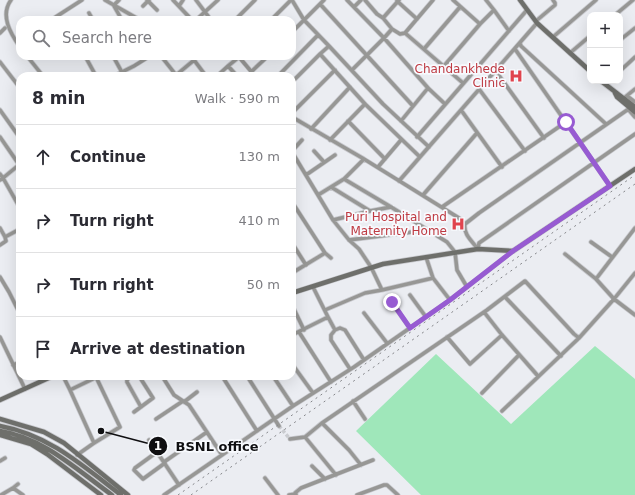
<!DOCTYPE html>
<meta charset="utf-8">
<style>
body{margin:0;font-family:"DejaVu Sans",sans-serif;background:#f2f2f3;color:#2b2b33}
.controls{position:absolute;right:12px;top:12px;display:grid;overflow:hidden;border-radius:8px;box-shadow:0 4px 16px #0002}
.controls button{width:36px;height:36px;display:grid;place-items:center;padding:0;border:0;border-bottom:1px solid #e1e1e2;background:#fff;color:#2b2b33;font:20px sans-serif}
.stop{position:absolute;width:12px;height:12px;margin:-9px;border:3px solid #975bd2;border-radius:50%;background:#fff}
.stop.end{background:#975bd2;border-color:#fff;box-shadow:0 1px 4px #0008}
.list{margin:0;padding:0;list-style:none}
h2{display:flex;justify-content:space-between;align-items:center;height:52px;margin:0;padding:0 16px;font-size:17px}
h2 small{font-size:13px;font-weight:400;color:#7c7c81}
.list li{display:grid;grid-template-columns:26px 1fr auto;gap:12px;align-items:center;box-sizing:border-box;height:64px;padding:0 16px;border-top:1px solid #e1e1e2}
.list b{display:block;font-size:15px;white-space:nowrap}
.list em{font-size:13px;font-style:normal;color:#7c7c81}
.icon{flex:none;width:22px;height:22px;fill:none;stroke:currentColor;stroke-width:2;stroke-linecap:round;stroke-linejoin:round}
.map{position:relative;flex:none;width:635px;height:495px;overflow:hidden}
.search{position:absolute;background:#fff;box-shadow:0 4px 16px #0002;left:16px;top:16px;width:280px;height:44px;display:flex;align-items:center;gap:10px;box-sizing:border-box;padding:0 14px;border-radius:12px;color:#7c7c81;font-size:15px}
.panel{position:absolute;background:#fff;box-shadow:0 4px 16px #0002;left:16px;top:72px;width:280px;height:308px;border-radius:12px}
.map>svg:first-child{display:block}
.green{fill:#9fe7ba}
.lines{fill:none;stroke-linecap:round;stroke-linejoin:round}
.street-tunnel{stroke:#caccd0;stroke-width:3.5;stroke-dasharray:3.5 2;stroke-linecap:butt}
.street-casing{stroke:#c8c9ce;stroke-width:5}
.secondary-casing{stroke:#c8c9ce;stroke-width:6}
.street{stroke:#979795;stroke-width:3.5}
.secondary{stroke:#6e6f6b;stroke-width:4.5}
.rail{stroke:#85868a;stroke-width:1;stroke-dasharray:2 4;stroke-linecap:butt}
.route{stroke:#975bd2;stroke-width:5}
.labels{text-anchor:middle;stroke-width:3.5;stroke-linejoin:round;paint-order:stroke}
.health-label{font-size:12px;fill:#be3a42;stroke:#f8fafe;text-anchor:end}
.leader{fill:none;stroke:#0f0f11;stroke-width:1.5}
.callout-dot{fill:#0f0f11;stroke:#f8fafe;stroke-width:1.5}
.mark-label{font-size:12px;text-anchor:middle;font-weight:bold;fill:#fff}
.callout-label{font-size:13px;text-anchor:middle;font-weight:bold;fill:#0f0f11;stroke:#f8fafe;stroke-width:3.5;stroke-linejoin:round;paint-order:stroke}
</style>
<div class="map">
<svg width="635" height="495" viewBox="0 0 635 495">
<rect width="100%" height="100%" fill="#ebedf2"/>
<path class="green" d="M595,346L635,379V495H421L356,431L436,354L511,424Z"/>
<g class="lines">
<path class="street-tunnel" d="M279,426L290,439"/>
<g class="street-casing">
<path id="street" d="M11,0C0,15 10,33 20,47
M105,0L140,20
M147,0L157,10
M173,0L192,20
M196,0L211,20
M324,0L320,4L413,106
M347,0L384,38L392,29L400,34L405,33
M365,0L377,14L383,18
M433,0L405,33L463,83
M486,0L494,10
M397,1L417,19
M320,4L304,20L329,46
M114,5L119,0
M114,6L122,20
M143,6L149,0
M179,6L183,0
M354,7L361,0
M89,13L93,20
M615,15L633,0
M51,20L82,0
M196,20L218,0
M235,20L255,0
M271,20L291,0
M536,21L555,5V3L553,0
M480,24L494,10L509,31
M392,29L383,18L399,0
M292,32L304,20L292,0
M0,33L5,28
M553,37L596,0
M620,40L635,28
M520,43L521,46L606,124
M424,49L460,7
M515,49L610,186
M570,53L590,36
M320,54L329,46L383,104L429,147
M27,56L43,76
M85,56L96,76
M113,56L124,76
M161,56L176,75
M191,56L206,76
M0,62L20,88
M228,66L239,57L255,76
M444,66L480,24L453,0
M352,70L384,38L428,88
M495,70L544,138
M620,71L635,57
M251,72L268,56
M114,76L134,66L150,56
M175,76L199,56
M217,76L228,66L237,76
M278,76L318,35
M292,82L320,54L365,104L330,140
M479,89L525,151
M627,96L635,102
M624,98L635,89
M365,104L420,157
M628,109L635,117
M0,110L20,138
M461,110L502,167
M292,113L335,70
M292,117L364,159L459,218L465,224C463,234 472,241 478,249L479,243L635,134
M348,121L385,159
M401,121L428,88L445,104
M311,129L350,87
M0,137L20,166
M417,137L527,10
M292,151L302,140
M314,151L324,162
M292,152L333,220L349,240L359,249L371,267L382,290L365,293L325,310
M378,167L401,140
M0,174L3,178L20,164
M306,175L335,155
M344,179L364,159
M0,180L3,178L20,208
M399,181L537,23
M331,187L370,211L391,207
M318,195L344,179L391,207L447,242L455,252L457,270L467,287
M423,195L477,133
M292,202L325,253L292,273
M442,207L566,122
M333,220L370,211
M465,224L479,213L630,108
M0,228L5,237L20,229
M349,240L428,230
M591,242L612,257
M292,243L306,265
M0,245L6,241L5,237
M325,253L331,258
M565,254L596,279L614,299L635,315
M0,277L9,292L20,314
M596,279L635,228
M382,290L433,278L426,257
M410,295L426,317
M505,297L561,356
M450,300L513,251
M392,303L410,328
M292,305L304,330
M484,312L502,335L538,376
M364,313L387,343
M328,317L335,330L331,335V340L350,369
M335,330L340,328L345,330L364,360
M299,332L331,382
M292,335L328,317L313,287
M0,337L25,389
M447,337L470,364L502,335
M579,338L614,299L635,273
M292,364L313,393
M13,365L20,362
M63,376L70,390L99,376
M131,376L127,380V382L141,407
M162,376L174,395L189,405L222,455
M222,376L257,431
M247,376L279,426
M70,390L94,443L77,455
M482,393L519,355
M353,401L365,419
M184,402L197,392
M293,406L354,367L450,300L433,278
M134,412L153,398L139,376
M156,419L183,401
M322,423L487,310L525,281L574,334L579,338L502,411
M290,439L305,437
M149,440L179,485
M94,443L120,427L96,377
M157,452L135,468L134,470L143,479L165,463
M0,461L5,458
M164,462L207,432
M312,466L325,479
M336,475L305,437L322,423L349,450L361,465
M265,478L278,495
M18,484L13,488L23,495
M295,493L301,488L373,460
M1,495L13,488
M164,495L293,406L273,376
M289,495L296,494
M357,495L384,485H387L398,495"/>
</g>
<g class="secondary-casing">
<path id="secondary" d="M520,0L537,23L590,71
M601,81L635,107
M615,93L617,97L635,112
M292,293L383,264L478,249L513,251L635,169
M0,400L53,376
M0,419L44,432L64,443L128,495
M0,426C49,435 83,466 121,495
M0,431C44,438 77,470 112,495
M0,435L31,444L47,454L101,495"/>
</g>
<use href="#street" class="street"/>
<use href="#secondary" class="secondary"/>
<path class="rail" d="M178,495L635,175
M191,495L635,184"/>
</g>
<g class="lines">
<path class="route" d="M392,302L410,328L450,300L513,251L610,186L566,122"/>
</g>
<defs>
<g id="hospital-bare" transform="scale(1.08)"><path d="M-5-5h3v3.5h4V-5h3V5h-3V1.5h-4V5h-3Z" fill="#e0444e" stroke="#f8fafe" stroke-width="2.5" paint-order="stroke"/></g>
</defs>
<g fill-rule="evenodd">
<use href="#hospital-bare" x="516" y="76"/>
<use href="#hospital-bare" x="458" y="224"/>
</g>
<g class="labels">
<g class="health-label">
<text x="505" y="73">Chandankhede<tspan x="505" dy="14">Clinic</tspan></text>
<text x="447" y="221">Puri Hospital and<tspan x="447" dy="14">Maternity Home</tspan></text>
</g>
</g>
<path class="leader" d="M101 431L158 446"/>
<g class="callout-dot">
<circle cx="101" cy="431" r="4"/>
<circle cx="158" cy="446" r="10"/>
</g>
<g class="mark-label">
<text x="158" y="450">1</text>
</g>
<g class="callout-label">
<text x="217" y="451">BSNL office</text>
</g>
</svg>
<div class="controls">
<button>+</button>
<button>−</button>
</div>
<div class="stop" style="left:566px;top:122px"></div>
<div class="stop end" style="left:392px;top:302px"></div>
<div class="search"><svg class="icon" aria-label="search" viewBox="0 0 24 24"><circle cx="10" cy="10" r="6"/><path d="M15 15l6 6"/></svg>Search here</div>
<section class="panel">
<h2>8 min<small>Walk · 590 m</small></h2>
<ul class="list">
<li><svg class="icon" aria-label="ahead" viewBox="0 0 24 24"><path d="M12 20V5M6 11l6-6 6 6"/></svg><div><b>Continue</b></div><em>130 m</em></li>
<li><svg class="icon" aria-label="right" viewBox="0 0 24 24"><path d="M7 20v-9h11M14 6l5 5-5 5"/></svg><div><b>Turn right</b></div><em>410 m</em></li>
<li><svg class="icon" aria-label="right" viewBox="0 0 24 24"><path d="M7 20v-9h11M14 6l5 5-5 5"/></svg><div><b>Turn right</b></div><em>50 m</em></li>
<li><svg class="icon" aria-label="arrive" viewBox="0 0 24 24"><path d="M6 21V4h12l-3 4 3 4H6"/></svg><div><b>Arrive at destination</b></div></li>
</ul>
</section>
</div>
